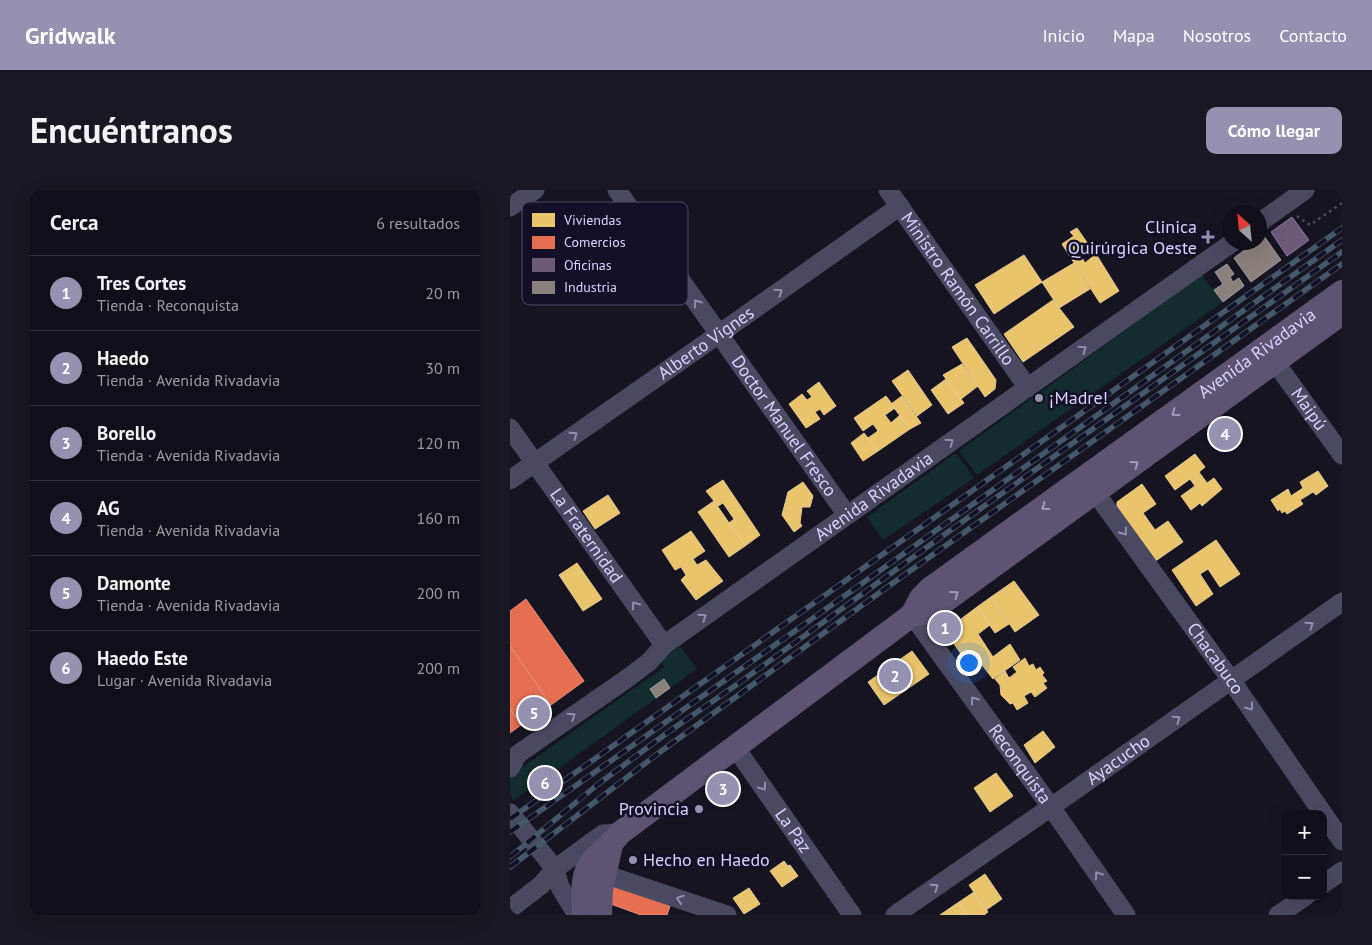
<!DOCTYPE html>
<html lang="es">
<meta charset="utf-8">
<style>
body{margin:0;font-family:"PT Sans",sans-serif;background:#191822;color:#f1f3f6}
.controls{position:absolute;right:15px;bottom:15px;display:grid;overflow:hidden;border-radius:10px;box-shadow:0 5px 20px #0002}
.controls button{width:45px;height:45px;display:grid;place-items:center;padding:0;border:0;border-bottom:1px solid #302f38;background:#100f19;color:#f1f3f6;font:25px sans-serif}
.compass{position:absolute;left:712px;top:15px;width:45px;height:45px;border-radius:50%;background:#100f19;box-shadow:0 5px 20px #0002;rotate:333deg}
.you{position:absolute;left:458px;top:472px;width:18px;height:18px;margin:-12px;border:4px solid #fff;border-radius:50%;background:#1a73e8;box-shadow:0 0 0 8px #1a73e833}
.badge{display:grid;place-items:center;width:32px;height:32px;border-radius:50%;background:#9591b1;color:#fff;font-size:16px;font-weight:700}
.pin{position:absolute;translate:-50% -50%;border:2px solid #fff;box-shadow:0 1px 5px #0006}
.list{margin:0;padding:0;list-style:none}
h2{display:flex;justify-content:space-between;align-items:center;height:65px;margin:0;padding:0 20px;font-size:21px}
h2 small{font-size:16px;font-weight:400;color:#9c9ca2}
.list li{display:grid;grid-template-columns:32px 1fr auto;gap:15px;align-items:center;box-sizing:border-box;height:75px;padding:0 20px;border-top:1px solid #302f38}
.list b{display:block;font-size:19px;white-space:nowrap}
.list p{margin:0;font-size:16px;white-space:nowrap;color:#9c9ca2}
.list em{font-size:16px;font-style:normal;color:#9c9ca2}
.map{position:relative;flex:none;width:832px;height:725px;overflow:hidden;border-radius:10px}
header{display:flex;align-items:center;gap:30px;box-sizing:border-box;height:70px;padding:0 25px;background:#9591b1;color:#fff}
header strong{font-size:24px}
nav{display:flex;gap:28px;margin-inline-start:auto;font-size:18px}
.intro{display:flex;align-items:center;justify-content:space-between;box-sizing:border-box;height:120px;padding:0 30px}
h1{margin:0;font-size:35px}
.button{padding:12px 22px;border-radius:10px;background:#9591b1;color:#fff;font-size:18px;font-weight:700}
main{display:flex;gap:30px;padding:0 30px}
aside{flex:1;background:#100f19;border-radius:10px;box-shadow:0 5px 20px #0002}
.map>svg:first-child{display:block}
.green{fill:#132c2d}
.homes{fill:#e9c46a;stroke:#e4c997}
.shops{fill:#e76f51;stroke:#e38d85}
.offices{fill:#6d597a;stroke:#8d7ea2}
.industry{fill:#8a817c;stroke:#a29aa3}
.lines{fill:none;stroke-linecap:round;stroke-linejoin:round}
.path{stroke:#44505f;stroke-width:2.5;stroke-dasharray:2.5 4;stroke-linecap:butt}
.minor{stroke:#4a4962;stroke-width:19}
.major{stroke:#5e5373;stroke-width:24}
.rail-casing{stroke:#43596b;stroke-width:5.5}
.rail{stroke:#130f26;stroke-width:4;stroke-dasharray:11;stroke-linecap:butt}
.oneway{stroke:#928eb0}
.oneway2{stroke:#a29ac0}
.poi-dot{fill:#9591b1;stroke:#130f26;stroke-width:2}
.labels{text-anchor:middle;stroke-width:5;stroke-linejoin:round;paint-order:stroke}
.poi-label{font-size:18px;fill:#d9d4ff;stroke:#130f26;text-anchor:end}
.street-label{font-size:18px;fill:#d9d4ff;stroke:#130f26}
.key{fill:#130f26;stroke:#4e4a67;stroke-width:1}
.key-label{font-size:14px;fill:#d9d4ff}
</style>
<header>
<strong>Gridwalk</strong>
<nav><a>Inicio</a><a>Mapa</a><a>Nosotros</a><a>Contacto</a></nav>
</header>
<div class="intro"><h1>Encuéntranos</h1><a class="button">Cómo llegar</a></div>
<main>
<aside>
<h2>Cerca<small>6 resultados</small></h2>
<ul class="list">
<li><span class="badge">1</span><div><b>Tres Cortes</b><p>Tienda · Reconquista</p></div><em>20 m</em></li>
<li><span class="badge">2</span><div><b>Haedo</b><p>Tienda · Avenida Rivadavia</p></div><em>30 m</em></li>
<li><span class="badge">3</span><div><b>Borello</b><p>Tienda · Avenida Rivadavia</p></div><em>120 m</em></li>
<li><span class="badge">4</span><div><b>AG</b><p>Tienda · Avenida Rivadavia</p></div><em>160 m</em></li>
<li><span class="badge">5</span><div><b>Damonte</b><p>Tienda · Avenida Rivadavia</p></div><em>200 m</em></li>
<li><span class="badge">6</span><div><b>Haedo Este</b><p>Lugar · Avenida Rivadavia</p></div><em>200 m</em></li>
</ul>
</aside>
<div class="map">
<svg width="832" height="725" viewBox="0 0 832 725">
<rect width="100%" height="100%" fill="#161421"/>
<path class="green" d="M692,85L713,112L467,285L449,261Z
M446,263L464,288L373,350L357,327Z
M170,456L187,479L3,611L0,605V586L154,477L150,470Z"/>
<path class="homes" d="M567,38L578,54L567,60L575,73L586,64L609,101L590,113L552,54L564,46L560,42Z
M514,65L532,92L484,124L465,95Z
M564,73L580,99L549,118L532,92Z
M543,110L564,137L513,172L494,144Z
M457,148L486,190L485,199L475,207L442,157Z
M452,174L468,196L451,209L433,185Z
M398,180L422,215L407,226L382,191Z
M436,189L454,213L438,224L421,200Z
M309,192L326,216L314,225L310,219L305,222L310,229L296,238L279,214L292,204L297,210L302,207L297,201Z
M376,206L385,218L375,225L381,233L390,225L400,239L368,261L358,248L368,241L363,234L353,241L344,228Z
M392,206L411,233L400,239L381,214Z
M354,243L368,261L353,271L341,253Z
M685,264L695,277L689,282L697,293L704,288L712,299L692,316L690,313L681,320L671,306L685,296L680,289L665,300L655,286Z
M808,281L818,296L806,305L803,302L790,310L793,314L777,324L775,321L772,323L770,319L768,321L761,310L778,299L781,306L793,298L790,292Z
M213,290L250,345L235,356L219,333L224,329L213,313L208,316L196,301Z
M293,292L303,306L300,317H292L290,333L292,336L284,342L272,325L278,302Z
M632,294L646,314L633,323L645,340L658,331L673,352L644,372L607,318V312Z
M98,305L110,323L85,339L73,321Z
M204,311L235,356L219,367L188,322Z
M181,341L195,361L183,369L187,375L196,370L213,391L186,410L171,390L176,385L171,377L165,380L152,360Z
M706,350L730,384L710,397L698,379L690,384L703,404L686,416L662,380Z
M67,373L92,409L73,421L49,385Z
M504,391L529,425L505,442L481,407Z
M481,407L499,434L485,443L467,417Z
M467,417L480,435L468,444L483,467L463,481L435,441Z
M500,454L510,470L483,489L472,475Z
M402,461L419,484L374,515L358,492Z
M515,468L519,476L523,474L526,480L530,477L534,483L532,485L537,491L533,493L537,498L525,507L521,502L514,506L518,513L507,520L503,513L500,514L491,505L490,495L485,489L495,481L499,488L507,482L503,477Z
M533,541L545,557L525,573L514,555Z
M486,583L503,606L480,622L464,598Z
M274,671L278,676L280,675L288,686L272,697L260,681Z
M475,684L492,709L476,720L459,695Z
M239,698L250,714L234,724L223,708Z
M464,702L478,722L474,725H457L449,712Z
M449,712L457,725H430Z"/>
<path class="shops" d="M16,409L74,491L41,515L0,456V421Z
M0,456L41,515L11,535L0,519Z
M0,519L11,535L0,543Z
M104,696L160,716L157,725H131L98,713Z"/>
<path class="offices" d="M782,27L799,50L777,66L761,42Z"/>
<path class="industry" d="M754,46L771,70L741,92L724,68L745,52H749V49Z
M717,74L724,84L720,87L723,92L729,88L734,96L713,112L704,100L713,94L705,82Z
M154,489L160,498L146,508L140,499Z
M45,580L51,588L25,605L20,597Z"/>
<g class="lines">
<path class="path" d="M787,26L800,35L832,13"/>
<g class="minor">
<path id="s1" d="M107,0L337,325"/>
<path id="s2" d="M378,0L518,198"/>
<path d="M0,17L25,0"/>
<path d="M749,33L795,0"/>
<path id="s3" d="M765,172L832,265"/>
<path id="s4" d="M0,238L154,455"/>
<path id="s5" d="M0,290L209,144L390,16"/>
<path id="s6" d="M577,291L721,490L832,651"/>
<path id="s7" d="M402,425L541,617L616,725"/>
<path id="s8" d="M225,557L342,725"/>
<path id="s9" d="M0,578L8,564L115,490L139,472L154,455L723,52"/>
<path d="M0,623L45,679L50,697L67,725"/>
<path d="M94,684L217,725"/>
<path d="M813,694L832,681"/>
<path d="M0,719L31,695L45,679L93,644L110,643"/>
<path id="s10" d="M385,725L541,617L832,412"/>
<path d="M768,725L796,706"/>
</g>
<g class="major">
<path id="s11" d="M402,425L411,408L420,399L832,102"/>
<path d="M74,725C74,707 70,686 82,672C92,661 100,656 110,643L402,425L422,420L832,123"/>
<path d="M90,725L91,700L101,655"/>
</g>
<g class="rail-casing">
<path id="rail" d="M0,629L832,38
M0,642L347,397L832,50
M0,667L87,595L157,543L229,493L463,324L832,62
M0,677L150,562L369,403L832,74"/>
</g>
<use href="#rail" class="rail"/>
</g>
<defs><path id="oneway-chevron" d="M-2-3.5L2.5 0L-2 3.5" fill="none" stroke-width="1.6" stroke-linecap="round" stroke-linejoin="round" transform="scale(1.25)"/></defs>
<g class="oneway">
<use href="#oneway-chevron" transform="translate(269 102) rotate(-35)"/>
<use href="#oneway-chevron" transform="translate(187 113) rotate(-125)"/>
<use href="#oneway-chevron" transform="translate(573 159) rotate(-35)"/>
<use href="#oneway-chevron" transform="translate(64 245) rotate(-35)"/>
<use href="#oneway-chevron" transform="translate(440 252) rotate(-35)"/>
<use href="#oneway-chevron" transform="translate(614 342) rotate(54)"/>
<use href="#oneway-chevron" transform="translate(125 415) rotate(-125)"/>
<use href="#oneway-chevron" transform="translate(193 427) rotate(-35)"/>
<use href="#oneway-chevron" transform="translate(800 435) rotate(-35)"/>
<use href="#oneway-chevron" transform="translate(464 510) rotate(-126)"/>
<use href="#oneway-chevron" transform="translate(740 517) rotate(55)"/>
<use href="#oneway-chevron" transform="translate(62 526) rotate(-34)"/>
<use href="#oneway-chevron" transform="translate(667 529) rotate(-35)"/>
<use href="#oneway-chevron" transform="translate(253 597) rotate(55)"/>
<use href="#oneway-chevron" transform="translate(588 685) rotate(-125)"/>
<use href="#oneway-chevron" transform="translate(425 697) rotate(-35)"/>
<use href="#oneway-chevron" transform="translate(170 709) rotate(-161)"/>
</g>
<g class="oneway2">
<use href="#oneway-chevron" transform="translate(665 223) rotate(144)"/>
<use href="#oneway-chevron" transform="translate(625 274) rotate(-36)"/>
<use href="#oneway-chevron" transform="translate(535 317) rotate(144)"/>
<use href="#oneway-chevron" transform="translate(445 404) rotate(-36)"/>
</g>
<g class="poi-dot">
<path d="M695.5 39.5h5v5h5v5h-5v5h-5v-5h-5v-5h5z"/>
<circle cx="529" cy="208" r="5"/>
<circle cx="189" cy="619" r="5"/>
<circle cx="123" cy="670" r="5"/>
</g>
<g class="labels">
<g class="poi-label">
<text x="687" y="43">Clinica<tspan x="687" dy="21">Quirúrgica Oeste</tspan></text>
<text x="539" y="214" text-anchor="start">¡Madre!</text>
<text x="179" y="625">Provincia</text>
<text x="133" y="676" text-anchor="start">Hecho en Haedo</text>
</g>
<g class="street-label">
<text dy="6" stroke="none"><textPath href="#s2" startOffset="121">Ministro Ramón Carrillo</textPath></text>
<text dy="6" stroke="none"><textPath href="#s5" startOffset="239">Alberto Vignes</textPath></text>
<text dy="6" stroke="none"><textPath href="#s11" startOffset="435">Avenida Rivadavia</textPath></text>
<text dy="6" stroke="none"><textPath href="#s3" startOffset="58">Maipú</textPath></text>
<text dy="6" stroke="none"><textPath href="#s1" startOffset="289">Doctor Manuel Fresco</textPath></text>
<text dy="6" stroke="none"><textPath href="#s9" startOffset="456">Avenida Rivadavia</textPath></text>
<text dy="6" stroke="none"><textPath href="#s4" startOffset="132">La Fraternidad</textPath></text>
<text dy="6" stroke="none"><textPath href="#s6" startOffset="219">Chacabuco</textPath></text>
<text dy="6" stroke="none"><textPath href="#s10" startOffset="272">Ayacucho</textPath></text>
<text dy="6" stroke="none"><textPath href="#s7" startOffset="184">Reconquista</textPath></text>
<text dy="6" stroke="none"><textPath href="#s8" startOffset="102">La Paz</textPath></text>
</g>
</g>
<rect x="12" y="12" width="166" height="103" rx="8" class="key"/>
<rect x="22" y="23" width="23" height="14" fill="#e9c46a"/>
<rect x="22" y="46" width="23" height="13" fill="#e76f51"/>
<rect x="22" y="68" width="23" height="14" fill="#6d597a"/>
<rect x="22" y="91" width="23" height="13" fill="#8a817c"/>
<g class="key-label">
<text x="54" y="35">Viviendas</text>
<text x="54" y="57">Comercios</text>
<text x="54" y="80">Oficinas</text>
<text x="54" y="102">Industria</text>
</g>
</svg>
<div class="controls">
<button>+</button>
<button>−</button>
</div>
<svg class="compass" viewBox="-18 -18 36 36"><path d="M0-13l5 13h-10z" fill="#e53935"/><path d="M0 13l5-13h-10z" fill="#9c9ca2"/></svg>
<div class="you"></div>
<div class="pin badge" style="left:435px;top:438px">1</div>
<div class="pin badge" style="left:385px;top:486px">2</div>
<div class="pin badge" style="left:213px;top:599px">3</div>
<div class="pin badge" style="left:715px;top:244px">4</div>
<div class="pin badge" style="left:24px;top:523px">5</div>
<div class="pin badge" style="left:35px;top:593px">6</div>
</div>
</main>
